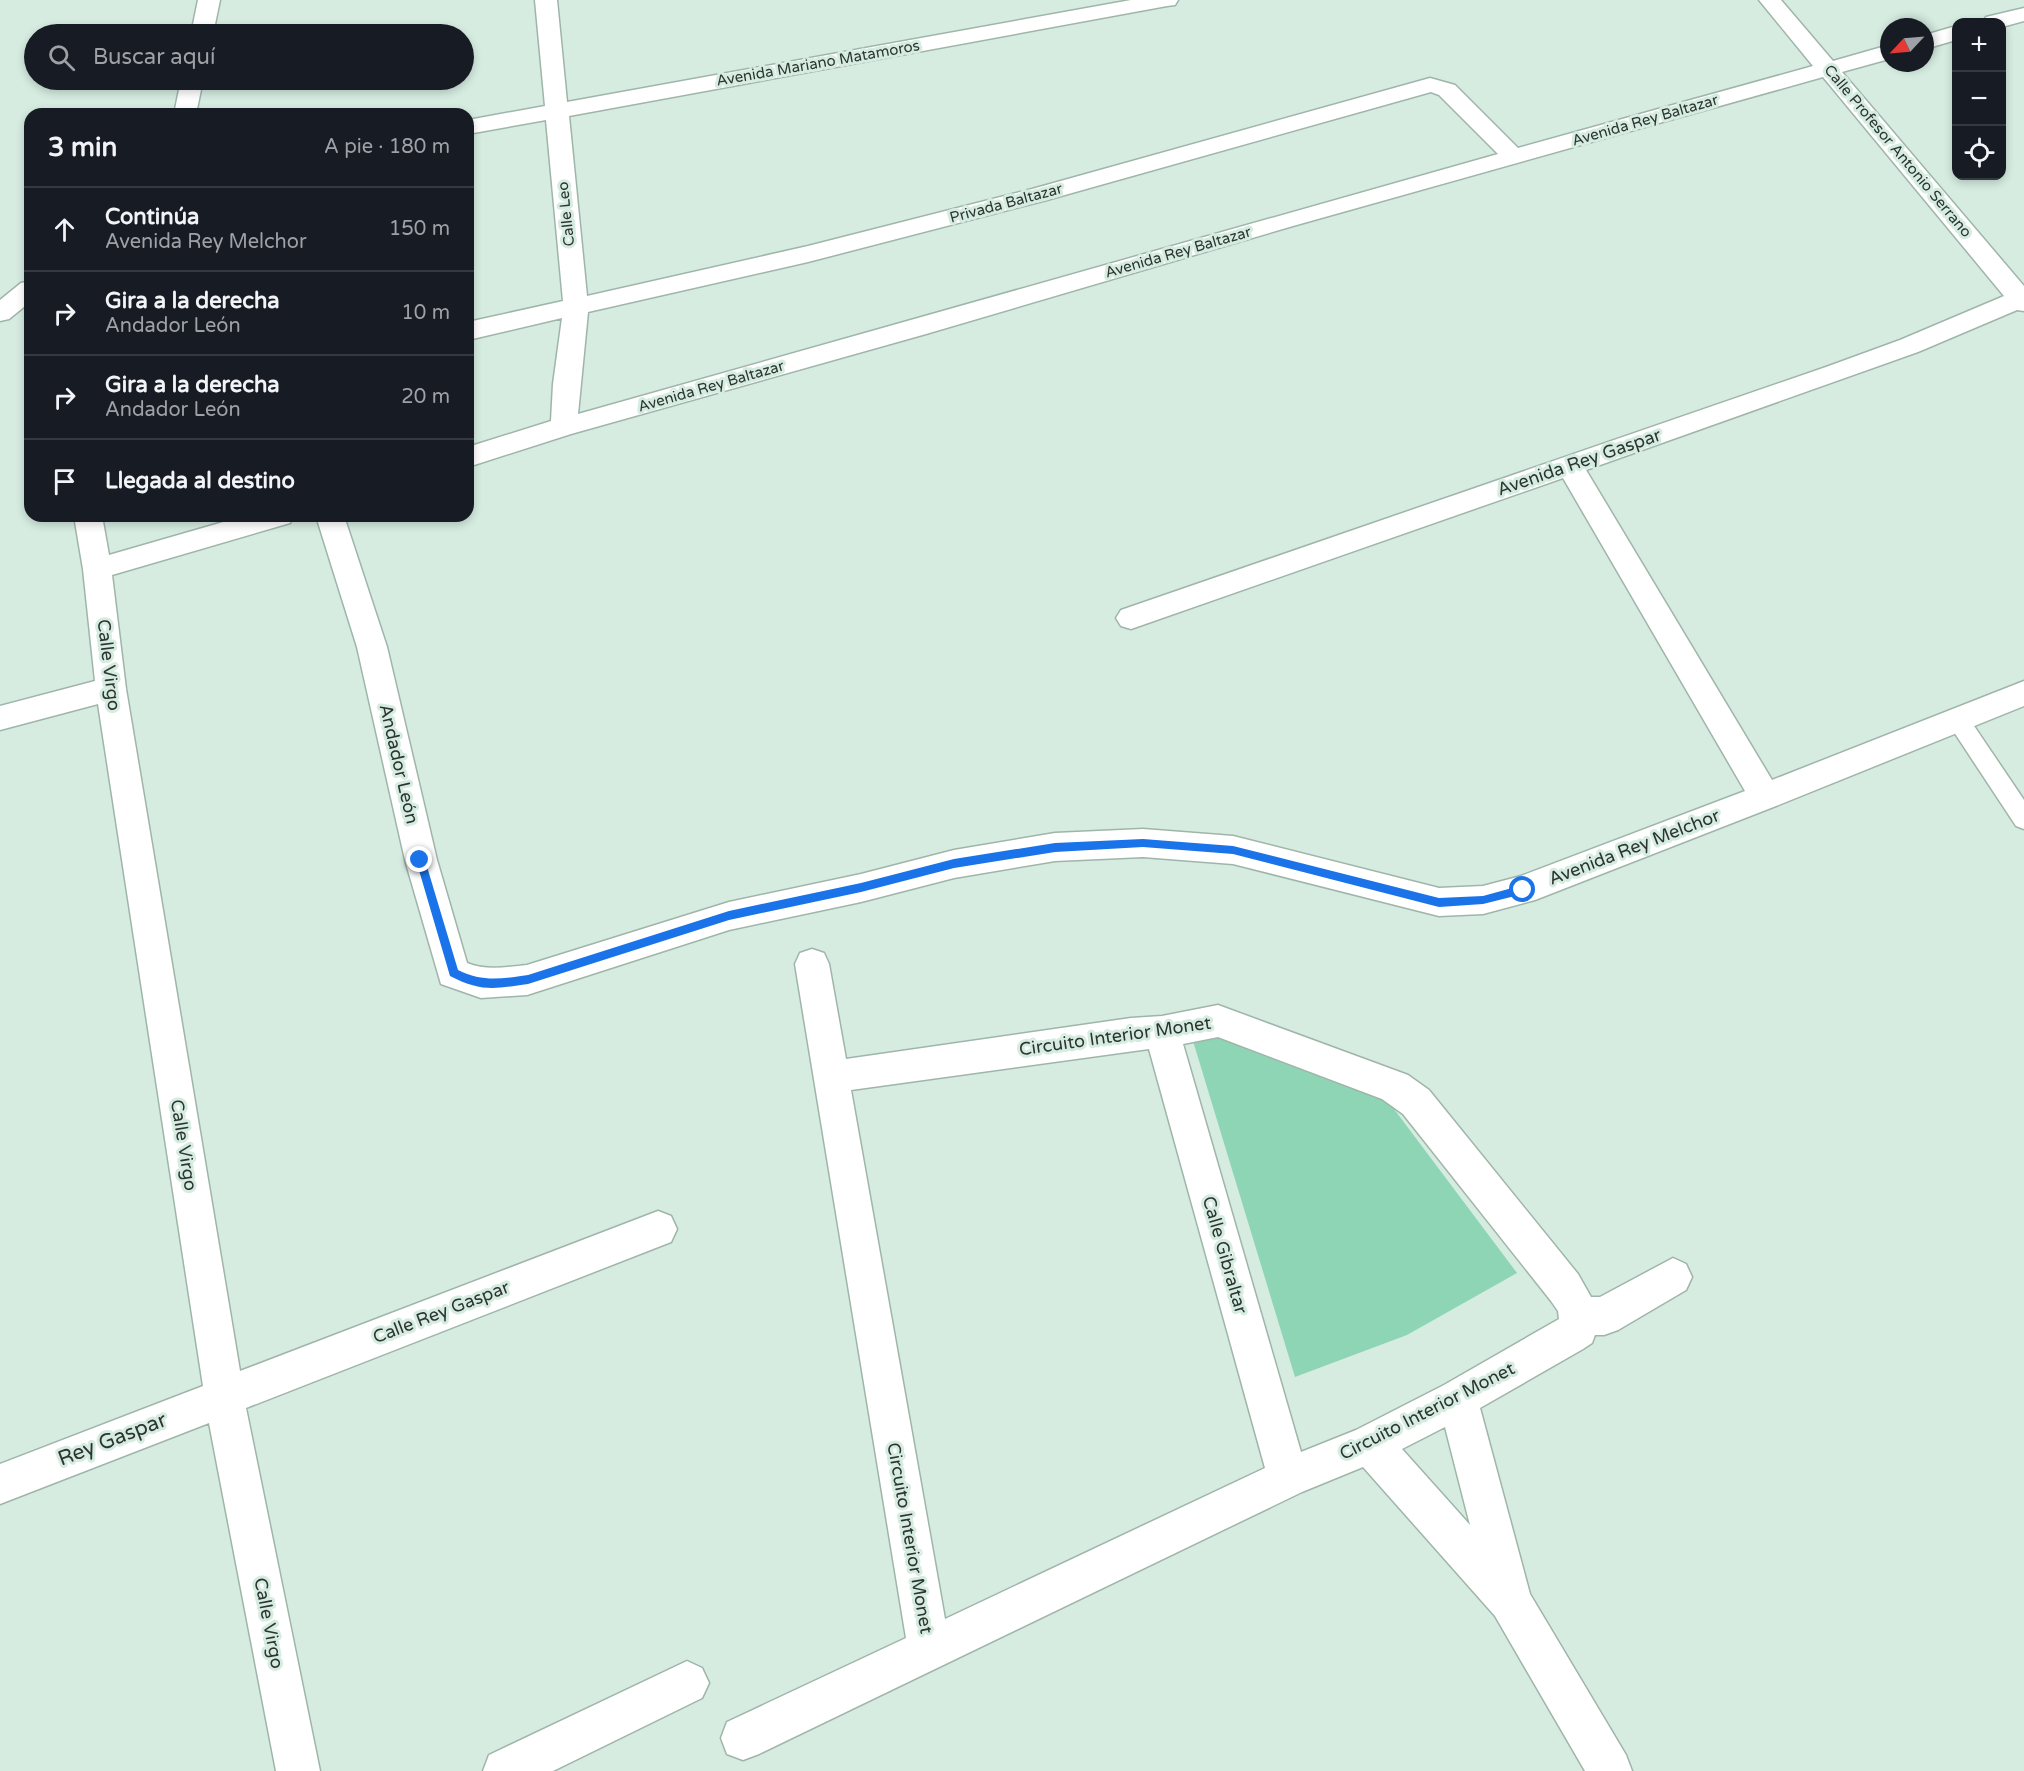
<!DOCTYPE html>
<html lang="es">
<meta charset="utf-8">
<style>
body{margin:0;font-family:"Varela Round",sans-serif;background:#20242c;color:#f1f3f6}
.controls{position:absolute;right:18px;top:18px;display:grid;overflow:hidden;border-radius:12px;box-shadow:0 3px 9px #0003}
.controls button{width:54px;height:54px;display:grid;place-items:center;padding:0;border:0;border-bottom:2px solid #363941;background:#171b24;color:#f1f3f6;font:30px sans-serif}
.compass{position:absolute;left:1880px;top:18px;width:54px;height:54px;border-radius:50%;background:#171b24;box-shadow:0 3px 9px #0003;rotate:244deg}
.stop{position:absolute;width:18px;height:18px;margin:-14px;border:4px solid #1a73e8;border-radius:50%;background:#fff}
.stop.end{background:#1a73e8;border-color:#fff;box-shadow:0 2px 6px #0008}
.list{margin:0;padding:0;list-style:none}
h2{display:flex;justify-content:space-between;align-items:center;height:78px;margin:0;padding:0 24px;font-size:26px}
h2 small{font-size:20px;font-weight:400;color:#9ea1a6}
.list li{display:grid;grid-template-columns:39px 1fr auto;gap:18px;align-items:center;box-sizing:border-box;height:84px;padding:0 24px;border-top:2px solid #363941}
.list b{display:block;font-size:22px;white-space:nowrap}
.list p{margin:0;font-size:20px;white-space:nowrap;color:#9ea1a6}
.list em{font-size:20px;font-style:normal;color:#9ea1a6}
.icon{flex:none;width:33px;height:33px;fill:none;stroke:currentColor;stroke-width:2;stroke-linecap:round;stroke-linejoin:round}
.map{position:relative;flex:none;width:2024px;height:1771px;overflow:hidden}
.search{position:absolute;background:#171b24;box-shadow:0 3px 9px #0003;left:24px;top:24px;width:450px;height:66px;display:flex;align-items:center;gap:15px;box-sizing:border-box;padding:0 21px;border-radius:33px;color:#9ea1a6;font-size:22px}
.panel{position:absolute;background:#171b24;box-shadow:0 3px 9px #0003;left:24px;top:108px;width:450px;height:414px;border-radius:18px}
.map>svg:first-child{display:block}
.green{fill:#8ed5b5}
.lines{fill:none;stroke-linecap:round;stroke-linejoin:round}
.lane-casing{stroke:#a0b5aa;stroke-width:3}
.street-casing{stroke:#a0b5aa;stroke-width:3}
.lane{fill:#fff;fill-rule:evenodd}
.street{fill:#fff;fill-rule:evenodd}
.route{fill:#1a73e8}
.labels{text-anchor:middle;stroke-width:6;stroke-linejoin:round;paint-order:stroke}
.far-street-label{font-size:15px;fill:#2c3531;stroke:#d6ece1}
.street-label{font-size:18px;fill:#2c3531;stroke:#d6ece1}
.near-street-label{font-size:21px;fill:#2c3531;stroke:#d6ece1}
</style>
<div class="map">
<svg width="2024" height="1771" viewBox="0 0 2024 1771">
<rect width="100%" height="100%" fill="#d6ece1"/>
<path class="green" d="M1217,1024L1379,1089L1517,1273L1407,1335L1295,1377L1193,1041Z"/>
<g class="lines">
<g class="lane-casing">
<path id="lane" d="M1958,711L1966,714L2024,800V829L2016,826L1950,726L1947,720L1950,714Z"/>
</g>
<g class="street-casing">
<path id="street" d="M198,0H220L213,34H191Z
M535,0H557L567,102L1131,0H1178L1175,5L1167,6L569,116L587,296L808,246L1032,189L1430,78L1455,85L1518,148L1813,66L1759,0H1781L1833,61L1889,45V59L1842,72L2024,286V311L2017,310L1918,352L1586,470L1772,780L2024,681V706L1776,806L1535,900L1483,914L1439,916L1233,864L1143,857L1055,861L954,878L861,902L729,930L527,995L481,998L441,984L405,860L357,647L316,516H344L387,647L437,860L467,963C486,971 507,967 527,965L729,902L861,874L954,850L1055,833L1143,829L1233,836L1439,888L1483,886L1521,876L1745,791L1563,478L1131,629L1121,626L1116,618L1121,610L1826,367L1900,340L2004,296L1823,77L1293,226L926,334L571,434L468,467V447L551,421L553,384L562,318L468,340V322L563,301L546,120L468,134V120L545,106ZM1431,92L1439,95L1498,154L578,414L588,312L808,262L1047,200Z
M2024,8V21L2002,27V22H1983L1986,17Z
M1956,26V40L1925,49V35Z
M181,80H203L196,114H174Z
M30,281V302L9,319L0,321V300L21,283Z
M74,516H102L109,555L244,516H294L290,523L112,575L126,689L240,1371L658,1211L671,1216L677,1229L671,1242L246,1408L320,1771H276L209,1423L0,1504V1464L203,1386L98,704L0,730V706L95,681L83,569Z
M812,949L824,953L829,964L846,1059L1131,1018L1162,1016L1218,1005L1408,1075L1429,1090L1578,1274L1591,1297H1600L1673,1258L1686,1264L1692,1277L1686,1290L1618,1330L1604,1335H1595L1592,1343L1583,1349L1480,1408L1530,1594L1626,1755L1632,1771H1585L1495,1616L1363,1467L1302,1492L759,1754L743,1760L727,1754L721,1738L727,1722L906,1638L795,964L800,953ZM1218,1037L1382,1099L1403,1114L1551,1301L1558,1311L1559,1319L1444,1385L1356,1430L1301,1452L1183,1044ZM1149,1049L1265,1468L945,1619L851,1090ZM1445,1427L1470,1525L1402,1449Z
M687,1661L702,1668L709,1683L702,1698L553,1771H483L489,1755Z"/>
</g>
<use href="#lane" class="lane"/>
<use href="#street" class="street"/>
</g>
<path class="route" d="M1143,839L1233,846L1439,898L1483,896L1523,885L1528,890L1523,894L1483,904L1439,907L1233,854L1143,847L1055,852L954,868L861,892L729,920L528,984C494,989 481,992 450,976L416,860L420,856L425,860L458,970C482,982 501,979 528,975L729,911L861,883L954,859L1055,843Z"/>
<g class="labels">
<g class="far-street-label">
<text transform="translate(818 63) rotate(-10)" y="5">Avenida Mariano Matamoros</text>
<text transform="translate(1645 120) rotate(-16)" y="5">Avenida Rey Baltazar</text>
<text transform="translate(1898 151) rotate(50)" y="5">Calle Profesor Antonio Serrano</text>
<text transform="translate(1006 203) rotate(-15)" y="5">Privada Baltazar</text>
<text transform="translate(566 214) rotate(-96)" y="5">Calle Leo</text>
<text transform="translate(1178 252) rotate(-16)" y="5">Avenida Rey Baltazar</text>
<text transform="translate(711 386) rotate(-16)" y="5">Avenida Rey Baltazar</text>
</g>
<g class="street-label">
<text transform="translate(1579 462) rotate(-19)" y="6">Avenida Rey Gaspar</text>
<text transform="translate(109 665) rotate(83)" y="6">Calle Virgo</text>
<text transform="translate(399 764) rotate(77)" y="6">Andador León</text>
<text transform="translate(1634 847) rotate(-21)" y="6">Avenida Rey Melchor</text>
<text transform="translate(1115 1036) rotate(-8)" y="6">Circuito Interior Monet</text>
<text transform="translate(184 1145) rotate(81)" y="6">Calle Virgo</text>
<text transform="translate(1225 1255) rotate(74)" y="6">Calle Gibraltar</text>
<text transform="translate(441 1312) rotate(-21)" y="6">Calle Rey Gaspar</text>
<text transform="translate(1427 1411) rotate(-27)" y="6">Circuito Interior Monet</text>
<text transform="translate(910 1538) rotate(80)" y="6">Circuito Interior Monet</text>
<text transform="translate(269 1623) rotate(79)" y="6">Calle Virgo</text>
</g>
<g class="near-street-label">
<text transform="translate(112 1439) rotate(-21)" y="7">Rey Gaspar</text>
</g>
</g>
</svg>
<div class="controls">
<button>+</button>
<button>−</button>
<button><svg class="icon" aria-label="locate" viewBox="0 0 24 24"><circle cx="12" cy="12" r="6"/><path d="M12 2v4M12 18v4M2 12h4M18 12h4"/></svg></button>
</div>
<svg class="compass" viewBox="-18 -18 36 36"><path d="M0-13l5 13h-10z" fill="#e53935"/><path d="M0 13l5-13h-10z" fill="#9ea1a6"/></svg>
<div class="stop" style="left:1523px;top:890px"></div>
<div class="stop end" style="left:420px;top:860px"></div>
<div class="search"><svg class="icon" aria-label="search" viewBox="0 0 24 24"><circle cx="10" cy="10" r="6"/><path d="M15 15l6 6"/></svg>Buscar aquí</div>
<section class="panel">
<h2>3 min<small>A pie · 180 m</small></h2>
<ul class="list">
<li><svg class="icon" aria-label="ahead" viewBox="0 0 24 24"><path d="M12 20V5M6 11l6-6 6 6"/></svg><div><b>Continúa</b><p>Avenida Rey Melchor</p></div><em>150 m</em></li>
<li><svg class="icon" aria-label="right" viewBox="0 0 24 24"><path d="M7 20v-9h11M14 6l5 5-5 5"/></svg><div><b>Gira a la derecha</b><p>Andador León</p></div><em>10 m</em></li>
<li><svg class="icon" aria-label="right" viewBox="0 0 24 24"><path d="M7 20v-9h11M14 6l5 5-5 5"/></svg><div><b>Gira a la derecha</b><p>Andador León</p></div><em>20 m</em></li>
<li><svg class="icon" aria-label="arrive" viewBox="0 0 24 24"><path d="M6 21V4h12l-3 4 3 4H6"/></svg><div><b>Llegada al destino</b></div></li>
</ul>
</section>
</div>
